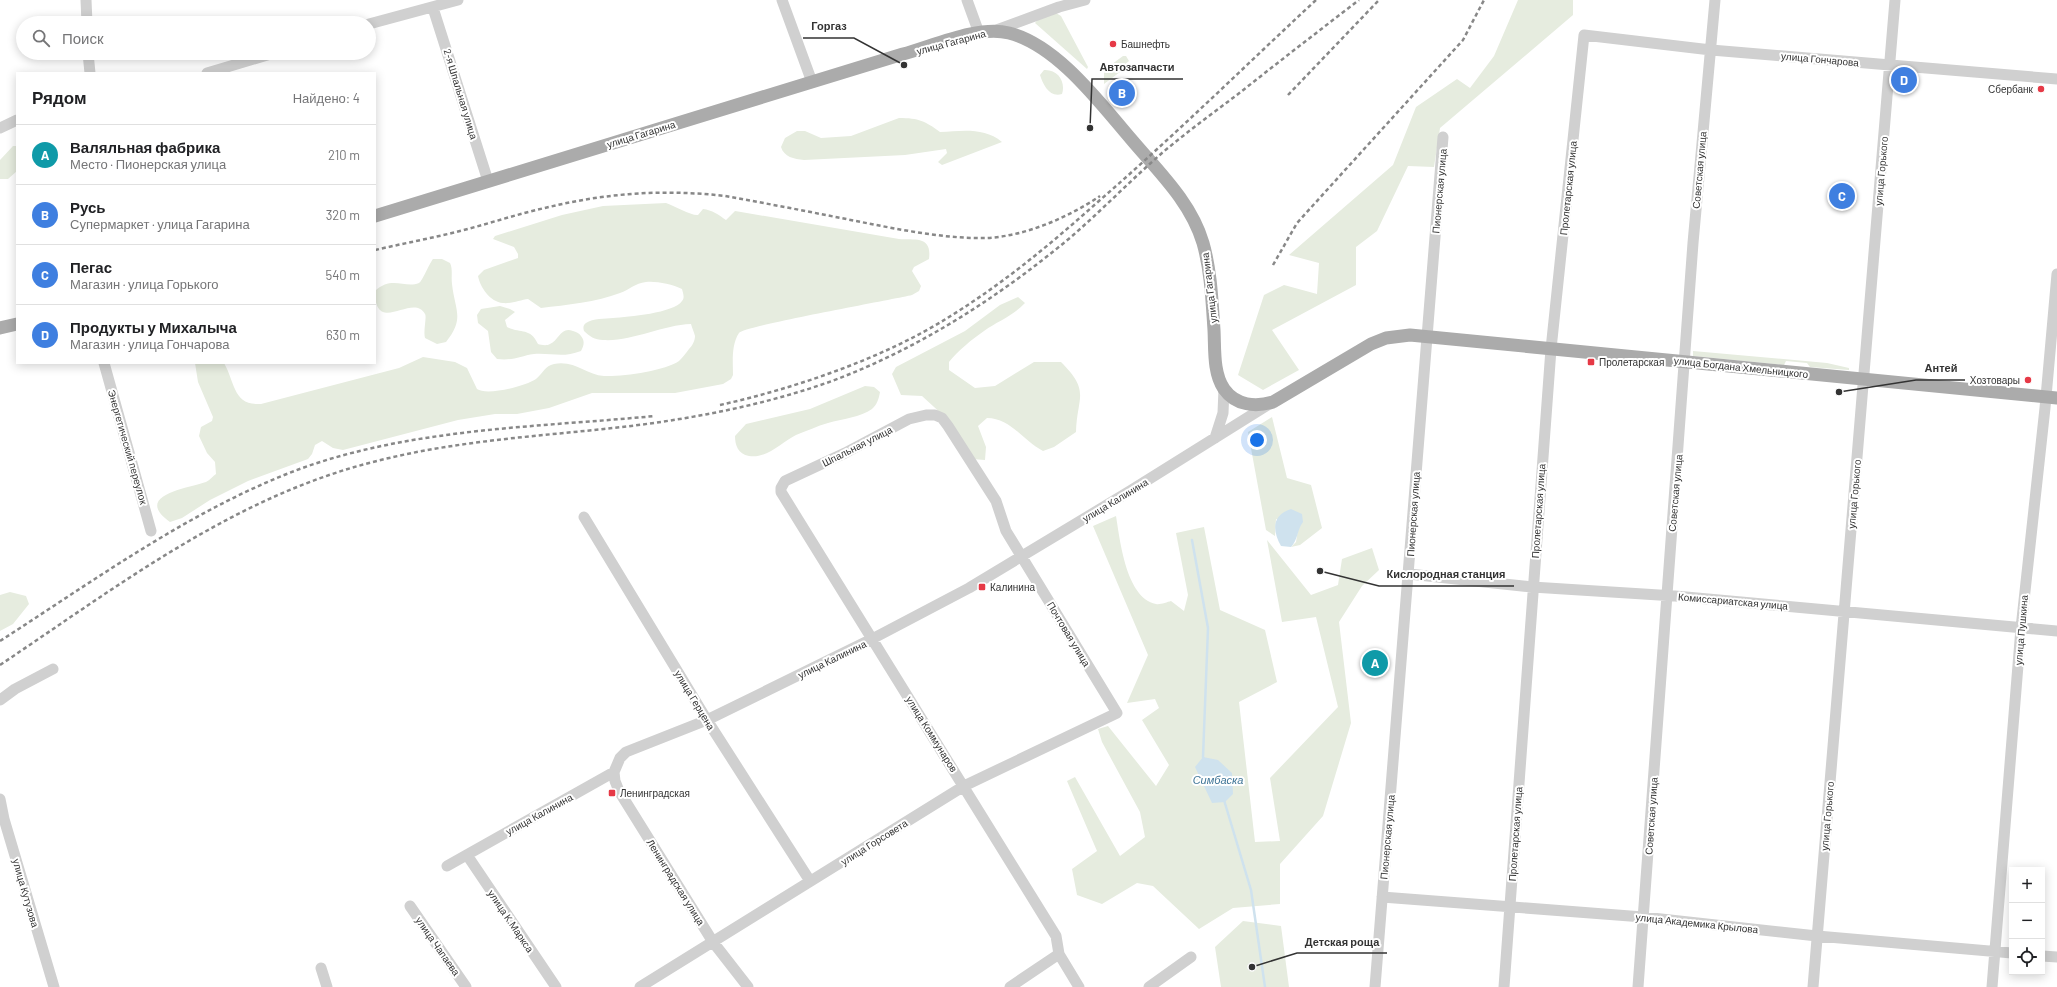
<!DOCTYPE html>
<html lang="ru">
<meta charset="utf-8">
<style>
body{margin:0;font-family:Barlow,sans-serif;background:#f2f2f2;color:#202124}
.controls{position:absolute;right:12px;bottom:12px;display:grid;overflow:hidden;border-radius:0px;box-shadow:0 2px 10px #0003}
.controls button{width:36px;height:36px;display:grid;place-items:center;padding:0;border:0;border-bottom:1px solid #e0e0e0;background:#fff;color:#202124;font:20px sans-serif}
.you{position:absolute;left:1257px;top:440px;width:14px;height:14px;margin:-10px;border:3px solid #fff;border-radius:50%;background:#1a73e8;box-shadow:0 0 0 6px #1a73e833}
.badge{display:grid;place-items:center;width:26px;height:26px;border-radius:50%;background:#b45309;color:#fff;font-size:13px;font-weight:700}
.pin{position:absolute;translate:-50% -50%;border:2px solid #fff;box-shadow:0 1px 4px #0006}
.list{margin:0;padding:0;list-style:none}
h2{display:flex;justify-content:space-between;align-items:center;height:52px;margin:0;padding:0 16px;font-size:17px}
h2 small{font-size:13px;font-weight:400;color:#757577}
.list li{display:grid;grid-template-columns:26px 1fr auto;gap:12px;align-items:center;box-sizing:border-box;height:60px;padding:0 16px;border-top:1px solid #e0e0e0}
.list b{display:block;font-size:15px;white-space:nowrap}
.list p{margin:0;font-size:13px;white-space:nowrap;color:#757577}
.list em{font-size:13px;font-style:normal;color:#757577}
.icon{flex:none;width:22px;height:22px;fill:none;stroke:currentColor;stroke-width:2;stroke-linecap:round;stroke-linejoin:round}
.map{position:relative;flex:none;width:2057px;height:987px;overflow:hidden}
.search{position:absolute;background:#fff;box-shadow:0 2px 10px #0003;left:16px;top:16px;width:360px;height:44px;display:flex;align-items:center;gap:10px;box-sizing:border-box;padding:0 14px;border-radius:22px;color:#757577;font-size:15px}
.panel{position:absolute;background:#fff;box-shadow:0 2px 10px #0003;left:16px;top:72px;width:360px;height:292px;border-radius:0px}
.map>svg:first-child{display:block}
.green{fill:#e6ecdf}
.water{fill:#cfe2ee}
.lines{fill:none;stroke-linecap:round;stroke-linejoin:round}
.stream{stroke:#cfe2ee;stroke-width:2.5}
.minor{stroke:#d0d0d0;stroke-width:11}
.major{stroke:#ababab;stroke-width:13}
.rail{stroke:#888;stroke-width:2.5;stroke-dasharray:4 3;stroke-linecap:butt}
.poi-dot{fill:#e63946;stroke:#fff;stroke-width:1.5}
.labels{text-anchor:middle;stroke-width:4;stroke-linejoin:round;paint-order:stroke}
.street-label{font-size:10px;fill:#333;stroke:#fff}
.poi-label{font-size:10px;fill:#333;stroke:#fff;text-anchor:start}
.water-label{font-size:11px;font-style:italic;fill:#3f7597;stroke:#fff}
.leader{fill:none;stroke:#333;stroke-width:1.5}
.callout-dot{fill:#333;stroke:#fff;stroke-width:1.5}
.callout-label{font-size:11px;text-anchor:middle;font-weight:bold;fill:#333;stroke:#fff;stroke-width:4;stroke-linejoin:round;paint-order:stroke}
</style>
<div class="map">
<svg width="2057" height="987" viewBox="0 0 2057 987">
<rect width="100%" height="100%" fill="#fff"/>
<path class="green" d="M1518,0H1573V15L1440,128L1434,167L1408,166L1377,231L1356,247V285L1272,330L1299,370L1263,390L1238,375L1264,295L1284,285L1317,294L1319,263L1289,255L1393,165L1416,107L1457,79L1470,88L1494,56Z
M1056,13L1061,16L1088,67L1087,69L1035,23L1039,18Z
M1123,56H1126L1129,61L1124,65V69L1104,84V70Z
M1044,70C1058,69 1066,82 1062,94C1050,98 1043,85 1040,75Z
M899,118C919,118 925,121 940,132C962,131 984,127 1002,142L942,165L938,162L947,153L946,149L905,155L804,160C794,159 784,157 781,147L785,138L797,131H805L821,138L851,136Z
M13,146H17V171L8,179H0V160Z
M666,203C674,206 692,216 698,215L703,209C712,210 719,215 726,220L735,211L741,212L899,239C916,240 932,236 929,259L914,267L912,271L921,286L919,291L912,295C891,300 744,326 739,333C731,345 733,363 733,375L731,379L723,384L675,393H592L549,408L517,414H495L458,420L343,450L333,448L322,441L315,445L312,454L308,459L248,481L210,500L182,518L170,522C132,495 189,488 206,482C210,480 213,476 216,474L215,462L207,453L199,436L201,427L212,421L213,417L198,382L195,363H224C235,382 233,406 261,404L399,368L423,357L455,362L467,368L477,389C487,396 526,386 536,379C543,373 545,366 554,364C575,360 586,375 604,376C621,377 665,371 679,361C682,358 686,353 689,349C692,346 695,341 695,336C694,332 692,328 691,324C662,325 631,342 603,340C595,340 589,336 584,331C583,328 583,325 586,323C593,318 605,319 613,318C628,317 674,313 682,301C685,298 683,293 682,289C672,284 656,281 646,282C635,283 629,290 620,293C597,302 566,305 541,308L528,299C521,300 510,304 503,303C490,302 480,287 478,276L484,270L518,258V254L514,247L493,239L495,236L562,215L603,206Z
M433,259H442L450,263C453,269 451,277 452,284C455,311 465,318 446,342L437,344L425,338C423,331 427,317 425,314C413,292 375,337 375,291C392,275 405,289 419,283C422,282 429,264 433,259Z
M1018,297L1025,303C1013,316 998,321 984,331C971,340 959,350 949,362V370L975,388L995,386L1034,362H1061C1091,392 1077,396 1076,432L1054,447L1043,451C1023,441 1011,418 987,418L978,426L986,447L985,460L972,459L945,417L922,396L901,395L892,374L896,367L965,331L1000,305Z
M500,306L510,309L515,312L505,320L507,327C521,334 530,327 538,344C541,345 547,346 550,344C559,340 561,326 573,331C576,332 579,333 581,336C585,341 584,345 581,351C563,358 553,353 534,354C520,356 513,361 497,359L491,352L488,331L478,323L477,315L481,309Z
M1693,351L1827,363L1849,368V370L1810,367L1807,363L1786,361L1784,365L1693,356Z
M865,386L874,387L880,392C879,398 877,405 872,409C861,417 842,419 828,423C817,426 807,431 796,435C782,442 767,459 749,456C738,454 735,445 735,436L746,424L810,409Z
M1272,417L1287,478L1311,485L1322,528L1300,545L1291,547L1296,542L1298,529L1276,519L1275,536L1266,530L1248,432Z
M1116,516C1120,540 1126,598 1156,604C1160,605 1167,602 1171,601L1184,611L1188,595L1176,533L1204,527L1220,610L1265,630L1277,682L1239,702L1255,842L1280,841L1270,778L1338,707L1316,617L1282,622L1267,540L1311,595L1338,585L1342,559L1372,548L1379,570L1362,586L1339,622L1351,723L1323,816L1280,864V904L1233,908L1199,929L1153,886L1137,883L1102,904L1077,895L1072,869L1097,851L1067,781L1075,777L1120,856L1145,837L1140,812L1102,742L1098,729L1108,726L1156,786L1169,765L1142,720L1159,708L1155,699L1127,703L1148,655L1093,526Z
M10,592L26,596L29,604L13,624L0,631V595Z
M1243,921L1281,926L1289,987H1221L1215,947Z"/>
<path class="water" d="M1291,509L1302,514L1303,522C1297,530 1298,540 1291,547L1281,546C1272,530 1272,515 1291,509Z
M1203,757L1218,760L1232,773L1233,794L1225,802L1212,803L1195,767Z"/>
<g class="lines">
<path class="stream" d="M1192,540L1208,628L1203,757L1204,760
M1224,800L1251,890L1265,987"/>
<path class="minor" d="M86,0L87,23
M782,0L812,82
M967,0L979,33
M433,8L488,181
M369,24L458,0
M994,31L1059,7L1085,0
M88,53L90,73
M207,73L274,53
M0,128L17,120
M104,363L151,531
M1215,438L1223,413L1224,389
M584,517L707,720L810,881
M1409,574L1532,587L1675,596L2057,631
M0,700L15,689L53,669
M0,799L4,819L54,987
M467,855L556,987
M447,866L614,772
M1382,897L1643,917L1817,936L2012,953
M410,906L466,987
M2042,956L2057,957
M321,968L327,987
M640,987L964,786L1117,713L1006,531L996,501L948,426L942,418L935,415H926L909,419L845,453L785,481L781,488V492L1056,936L1059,954L1079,987
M748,987L713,942L619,791L615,781L614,772L620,758L626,752L707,720L872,639L969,588L1130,491L1271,403
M1010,987L1059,954
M1149,987L1191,957
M1375,987L1443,137
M1504,987L1551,349L1584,35L1711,50L2057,79
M1638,987L1693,243L1715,0
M1813,987L1895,0
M1992,987L2021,628L2045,408L2057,274"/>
<path class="major" d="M375,216L903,54C933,46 978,25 1009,33C1057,45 1100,103 1131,139C1158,171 1191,202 1203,243C1211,271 1212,301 1214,330C1215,349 1213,373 1224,389C1236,406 1256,407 1273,402L1371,344L1386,338L1410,335L2057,398
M0,328L17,324"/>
<path class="rail" d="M1288,95L1379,0
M375,250C401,244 427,239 452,233C485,225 517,214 549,207C607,193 665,189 725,196C770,204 816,213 861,222C902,230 946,239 987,238C1026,236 1069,217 1100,196
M1273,265L1297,223L1463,40L1484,0
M720,405C796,388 884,358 949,317C1004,283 1052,243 1100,200C1174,136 1244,67 1316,0
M0,641C98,578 198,505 308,466C419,428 540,427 655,416
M0,665C118,586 234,497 373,462C449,442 527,437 604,429C681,421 759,407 832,381C920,348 999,297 1071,237C1102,210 1131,180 1162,153C1188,131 1216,111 1242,91C1281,60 1320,30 1359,0"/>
</g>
<g class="poi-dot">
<circle cx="1113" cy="44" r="4"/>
<circle cx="2041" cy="89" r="4"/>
<rect x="1587" y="358" width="8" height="8" rx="2"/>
<circle cx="2028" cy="380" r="4"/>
<rect x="978" y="583" width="8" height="8" rx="2"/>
<rect x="608" y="789" width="8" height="8" rx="2"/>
</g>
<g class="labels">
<g class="street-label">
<text transform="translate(951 42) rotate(-15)" y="4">улица Гагарина</text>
<text transform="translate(1820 59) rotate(5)" y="4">улица Гончарова</text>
<text transform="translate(461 94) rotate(73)" y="4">2-я Шпальная улица</text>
<text transform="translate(641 134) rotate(-17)" y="4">улица Гагарина</text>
<text transform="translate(1699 170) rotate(-85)" y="4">Советская улица</text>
<text transform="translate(1881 171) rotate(-85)" y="4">улица Горького</text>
<text transform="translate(1568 188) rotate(-84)" y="4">Пролетарская улица</text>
<text transform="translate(1439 191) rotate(-85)" y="4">Пионерская улица</text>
<text transform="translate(1209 288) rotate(-97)" y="4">улица Гагарина</text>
<text transform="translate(1741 367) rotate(6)" y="4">улица Богдана Хмельницкого</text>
<text transform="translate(857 446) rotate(-27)" y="4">Шпальная улица</text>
<text transform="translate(128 447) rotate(74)" y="4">Энергетический переулок</text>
<text transform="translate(1675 493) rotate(-85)" y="4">Советская улица</text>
<text transform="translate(1854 494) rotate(-85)" y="4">улица Горького</text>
<text transform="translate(1115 500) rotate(-31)" y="4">улица Калинина</text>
<text transform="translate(1538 511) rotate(-86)" y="4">Пролетарская улица</text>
<text transform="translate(1413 514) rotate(-86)" y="4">Пионерская улица</text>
<text transform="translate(1733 601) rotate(5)" y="4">Комиссариатская улица</text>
<text transform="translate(2021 630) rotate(-85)" y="4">улица Пушкина</text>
<text transform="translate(1069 634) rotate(59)" y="4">Почтовая улица</text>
<text transform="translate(832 659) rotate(-26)" y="4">улица Калинина</text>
<text transform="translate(695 700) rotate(59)" y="4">улица Герцена</text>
<text transform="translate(932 734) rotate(58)" y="4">улица Коммунаров</text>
<text transform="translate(539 814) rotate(-29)" y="4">улица Калинина</text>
<text transform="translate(1651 816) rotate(-86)" y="4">Советская улица</text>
<text transform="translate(1827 816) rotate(-85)" y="4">улица Горького</text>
<text transform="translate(1515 834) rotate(-86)" y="4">Пролетарская улица</text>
<text transform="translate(1387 837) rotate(-85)" y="4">Пионерская улица</text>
<text transform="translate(874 842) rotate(-32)" y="4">улица Горсовета</text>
<text transform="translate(676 882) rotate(58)" y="4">Ленинградская улица</text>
<text transform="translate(26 893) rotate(74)" y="4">улица Кутузова</text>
<text transform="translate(511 921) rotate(56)" y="4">улица К.Маркса</text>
<text transform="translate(1697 923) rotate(6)" y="4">улица Академика Крылова</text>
<text transform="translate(438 946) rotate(55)" y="4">улица Чапаева</text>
</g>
<g class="poi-label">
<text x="1121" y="48">Башнефть</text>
<text x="2033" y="93" text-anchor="end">Сбербанк</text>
<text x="1599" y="366">Пролетарская</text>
<text x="2020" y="384" text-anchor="end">Хозтовары</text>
<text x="990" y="591">Калинина</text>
<text x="620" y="797">Ленинградская</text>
</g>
<g class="water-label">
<text x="1218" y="784">Симбаска</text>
</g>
</g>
<path class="leader" d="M904 65L854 38H803M1090 128L1092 79H1183M1839 392L1916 380H1965M1320 571L1379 586H1514M1252 967L1297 953H1387"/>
<g class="callout-dot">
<circle cx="904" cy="65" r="4"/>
<circle cx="1090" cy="128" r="4"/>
<circle cx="1839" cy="392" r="4"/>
<circle cx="1320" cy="571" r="4"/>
<circle cx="1252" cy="967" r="4"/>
</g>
<g class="callout-label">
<text x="829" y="30">Горгаз</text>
<text x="1137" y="71">Автозапчасти</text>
<text x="1941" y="372">Антей</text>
<text x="1446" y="578">Кислородная станция</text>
<text x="1342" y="946">Детская роща</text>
</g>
</svg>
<div class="controls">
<button>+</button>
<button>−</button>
<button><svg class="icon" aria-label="locate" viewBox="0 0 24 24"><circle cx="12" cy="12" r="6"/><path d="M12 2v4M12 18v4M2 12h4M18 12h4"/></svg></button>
</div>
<div class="you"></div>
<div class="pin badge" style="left:1375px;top:663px;background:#0f9aa8">A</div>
<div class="pin badge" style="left:1122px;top:93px;background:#3f7fe0">B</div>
<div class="pin badge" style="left:1842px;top:196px;background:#3f7fe0">C</div>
<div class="pin badge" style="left:1904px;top:80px;background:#3f7fe0">D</div>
<div class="search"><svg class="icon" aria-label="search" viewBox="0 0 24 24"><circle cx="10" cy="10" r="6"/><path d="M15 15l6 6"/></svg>Поиск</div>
<section class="panel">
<h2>Рядом<small>Найдено: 4</small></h2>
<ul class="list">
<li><span class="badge" style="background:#0f9aa8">A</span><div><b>Валяльная фабрика</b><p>Место · Пионерская улица</p></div><em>210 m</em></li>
<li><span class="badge" style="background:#3f7fe0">B</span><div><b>Русь</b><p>Супермаркет · улица Гагарина</p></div><em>320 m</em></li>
<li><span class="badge" style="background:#3f7fe0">C</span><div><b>Пегас</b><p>Магазин · улица Горького</p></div><em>540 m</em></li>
<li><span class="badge" style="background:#3f7fe0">D</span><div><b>Продукты у Михалыча</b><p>Магазин · улица Гончарова</p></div><em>630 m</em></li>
</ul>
</section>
</div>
